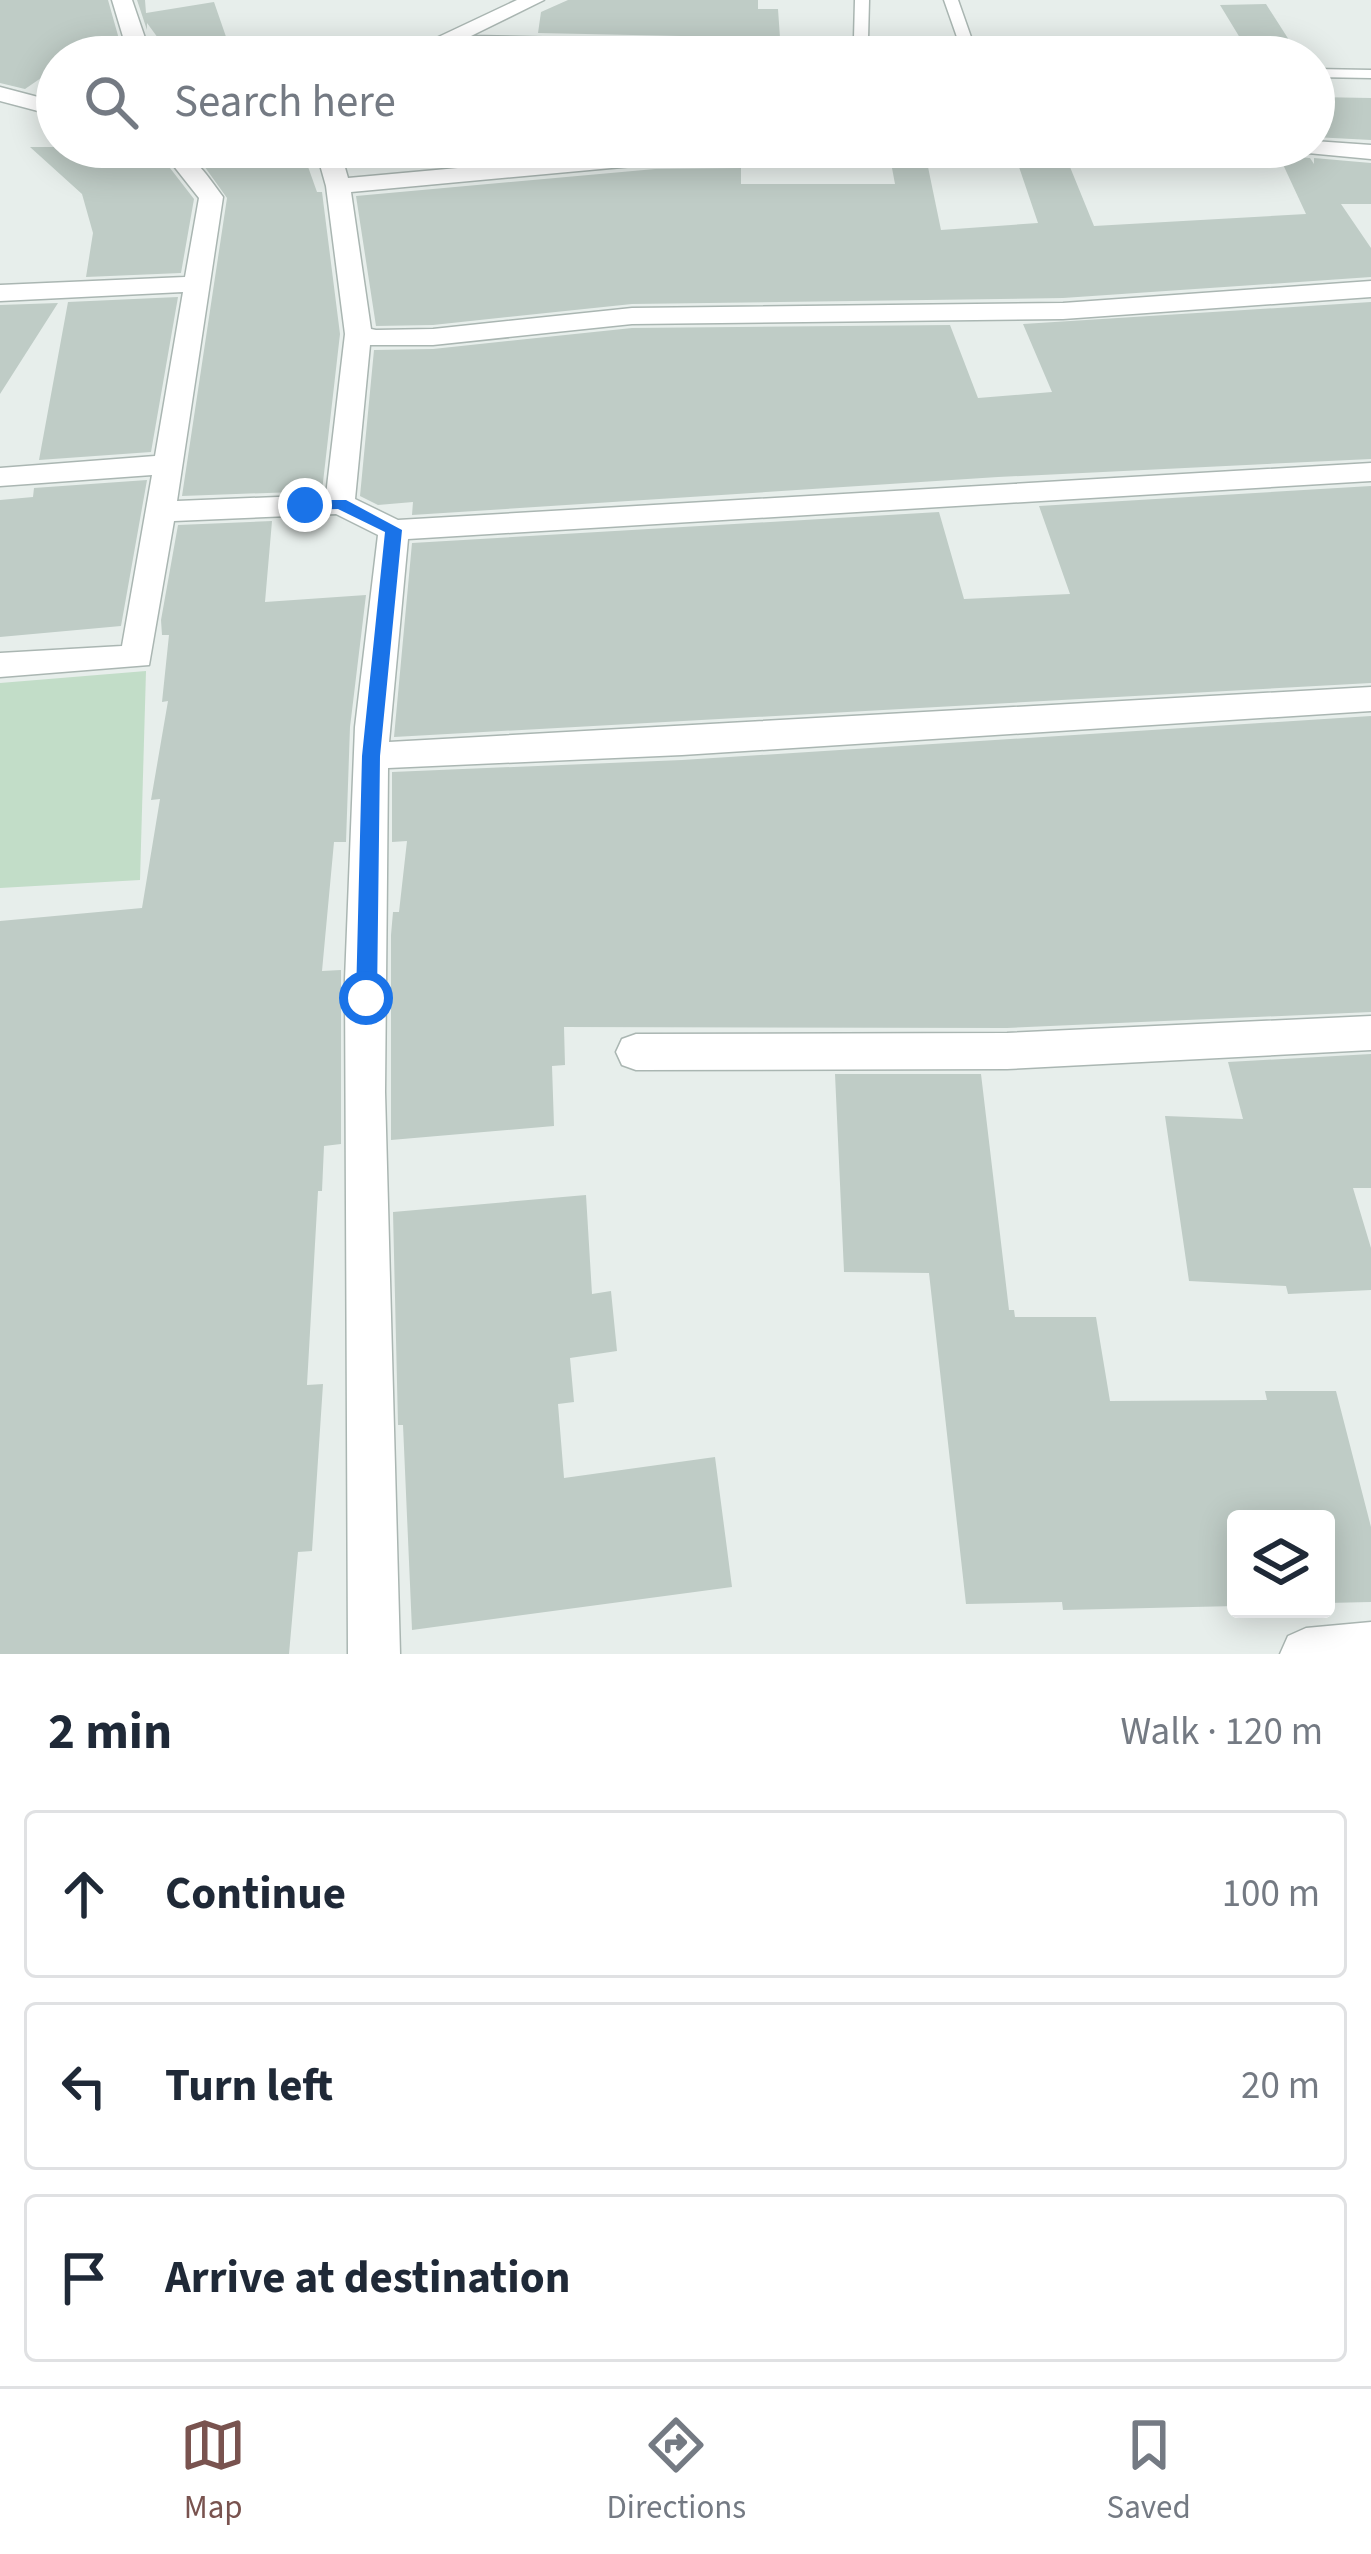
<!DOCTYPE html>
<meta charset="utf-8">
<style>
body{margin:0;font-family:"Source Sans 3",sans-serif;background:#f2f2f3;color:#1f2937}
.controls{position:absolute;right:36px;bottom:36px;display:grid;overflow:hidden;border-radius:12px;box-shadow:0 6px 30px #0003}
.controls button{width:108px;height:108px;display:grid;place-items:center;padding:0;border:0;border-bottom:3px solid #e0e1e3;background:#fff;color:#1f2937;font:60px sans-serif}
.stop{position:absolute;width:36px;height:36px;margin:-27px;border:9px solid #1a73e8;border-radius:50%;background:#fff}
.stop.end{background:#1a73e8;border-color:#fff;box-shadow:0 3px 12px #0008}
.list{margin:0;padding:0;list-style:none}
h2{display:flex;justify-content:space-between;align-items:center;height:156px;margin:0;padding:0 48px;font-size:51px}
h2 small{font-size:39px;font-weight:400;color:#747a83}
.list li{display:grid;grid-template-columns:78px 1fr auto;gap:36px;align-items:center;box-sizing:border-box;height:168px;margin:0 24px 24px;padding:0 24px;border:3px solid #e0e1e3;border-radius:12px}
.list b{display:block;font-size:45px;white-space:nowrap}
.list em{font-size:39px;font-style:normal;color:#747a83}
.icon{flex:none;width:66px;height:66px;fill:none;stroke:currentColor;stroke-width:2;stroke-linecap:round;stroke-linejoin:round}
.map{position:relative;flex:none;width:1371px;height:1654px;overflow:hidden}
.search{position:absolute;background:#fff;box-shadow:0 6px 30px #0003;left:36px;right:36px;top:36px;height:132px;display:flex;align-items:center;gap:30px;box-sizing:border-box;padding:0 42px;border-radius:66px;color:#747a83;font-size:45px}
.sheet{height:732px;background:#fff}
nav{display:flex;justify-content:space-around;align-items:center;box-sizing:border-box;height:168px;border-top:3px solid #e0e1e3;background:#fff;font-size:33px;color:#747a83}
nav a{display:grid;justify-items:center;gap:6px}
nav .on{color:#79534f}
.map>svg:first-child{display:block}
.green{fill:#c2ddc8}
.building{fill:#bfccc6}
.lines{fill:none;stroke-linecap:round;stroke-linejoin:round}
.lane-casing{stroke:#aab6b2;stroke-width:3}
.street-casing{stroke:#aab6b2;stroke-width:3}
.lane{fill:#fff;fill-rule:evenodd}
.street{fill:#fff;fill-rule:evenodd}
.route{fill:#1a73e8}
</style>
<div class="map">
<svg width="1371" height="1654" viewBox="0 0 1371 1654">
<rect width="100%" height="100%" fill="#e7eeeb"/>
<path class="green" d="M146,671L140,880L0,888V683Z"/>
<path class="building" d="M0,0H108L119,39L91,43L71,57H57V67L25,89L0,83Z
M137,0H145L146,13L214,2L233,57H172L147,23V30Z
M568,0H758V9H778L780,38L538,33L541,12Z
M1266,4L1298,54L1251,56L1220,5Z
M1314,97L1371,98V140L1314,137Z
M30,147H141L170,168L194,199L181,273L86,277L93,233L82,194Z
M177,147H301L317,192H322L340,334L322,491L182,496L227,198L202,163Z
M412,147H638L417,167Z
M1297,157L1310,158L1314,164V158L1371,163V204H1341L1371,248V277L1063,298L632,304L433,325L376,326L356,196L655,169L741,168V184H895L892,168L928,167L941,230L1038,223L1019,167H1070L1094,226L1306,214L1280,158Z
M178,297L151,452L39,460L68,302Z
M1371,302V459L998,477L412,515L413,502L378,505L360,496L374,350L433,349L632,328L950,325L978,398L1052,392L1023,324Z
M58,303L0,394V305Z
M147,480L121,626L0,637V500L33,497L34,488Z
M1371,486V683L394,737L412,543L939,512L964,599L1070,594L1039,506Z
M272,521L265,602L366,595L350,727L346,842H334L322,971L341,970V1144L324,1146L322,1191H318L307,1385L323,1384L312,1551L298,1552L289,1654H0V921L142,908L160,799L151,800L168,701L162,702L169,635H162L161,620L178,525Z
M1371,716V1012L1007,1028L564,1027L565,1065L552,1066L554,1126L391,1140V935L393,912H399L407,841L392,842V772L682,760Z
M1371,1054V1188H1353L1371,1248V1290L1288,1294L1286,1286L1189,1281L1165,1116L1243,1119L1228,1062Z
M835,1074H981L1009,1310H1014L1015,1317H1096L1110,1401L1267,1400L1265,1391H1336L1371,1527V1602L1326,1603V1519H1236V1606L1063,1610L1062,1602L966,1604L929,1273L844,1272Z
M586,1195L592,1294L611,1291L617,1351L570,1358L574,1402L558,1404L564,1478L715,1457L732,1587L412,1630L403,1425H398L393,1212Z"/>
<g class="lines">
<g class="lane-casing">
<path id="lane" d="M855,0H869L868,39L852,57H837L854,38Z
M944,0H958L978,57H964Z
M1314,69L1371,70V78L1314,77Z"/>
</g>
<g class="street-casing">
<path id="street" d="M112,0H132L145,38L163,57H140L124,40Z
M517,0H544L471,36L801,43L853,57L444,48L425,57H396Z
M0,87L57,102V116L0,101Z
M1314,141L1371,145V159L1297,152L1184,162L655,164L351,192L371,329L376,330L433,329L632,308L1063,303L1371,281V297L1063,319L632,324L433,345H370L355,499L398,520L1371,463V481L408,539L389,742L1371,687V711L682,755L388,768L385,1092L400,1654H348L345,980L355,727L378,535L336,514L174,521L149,665L0,677V653L122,646L152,475L0,486V468L155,456L183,292L0,301V285L185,277L199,198L173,165L145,147C190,147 198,163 223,197L177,501L326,495L345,334L326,186L315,147H339L348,178L655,150L1314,147Z
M1371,1016V1050L1007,1069L636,1070L622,1065L616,1052L622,1039L636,1034L1007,1033Z
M1371,1622V1654H1280L1288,1636L1306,1628Z"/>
</g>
<use href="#lane" class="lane"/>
<use href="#street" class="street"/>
</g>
<path class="route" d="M346,500L402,530L380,756L377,998L366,1007L356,998L362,756L385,532L338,509L305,510L297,505L305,500Z"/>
</svg>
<div class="controls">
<button><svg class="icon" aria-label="layers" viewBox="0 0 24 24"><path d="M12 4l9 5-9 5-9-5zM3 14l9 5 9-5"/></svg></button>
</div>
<div class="stop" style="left:366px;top:998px"></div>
<div class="stop end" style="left:305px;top:505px"></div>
<div class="search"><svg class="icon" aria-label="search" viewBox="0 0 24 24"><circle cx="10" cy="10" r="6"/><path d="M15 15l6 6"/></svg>Search here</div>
</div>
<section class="sheet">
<h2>2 min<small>Walk · 120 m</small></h2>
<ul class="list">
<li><svg class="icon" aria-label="ahead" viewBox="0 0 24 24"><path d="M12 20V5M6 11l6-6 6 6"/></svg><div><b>Continue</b></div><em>100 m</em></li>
<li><svg class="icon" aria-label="left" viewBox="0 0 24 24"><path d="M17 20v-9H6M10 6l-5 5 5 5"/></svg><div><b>Turn left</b></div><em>20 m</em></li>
<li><svg class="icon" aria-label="arrive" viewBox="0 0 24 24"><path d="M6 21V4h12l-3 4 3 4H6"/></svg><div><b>Arrive at destination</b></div></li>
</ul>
</section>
<nav>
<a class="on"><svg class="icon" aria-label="map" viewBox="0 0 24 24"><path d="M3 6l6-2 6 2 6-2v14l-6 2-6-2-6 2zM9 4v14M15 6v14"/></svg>Map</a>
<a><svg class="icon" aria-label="directions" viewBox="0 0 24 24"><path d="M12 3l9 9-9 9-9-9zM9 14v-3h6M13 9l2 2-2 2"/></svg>Directions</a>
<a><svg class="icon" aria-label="saved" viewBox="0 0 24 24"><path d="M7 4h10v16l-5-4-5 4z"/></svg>Saved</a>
</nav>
